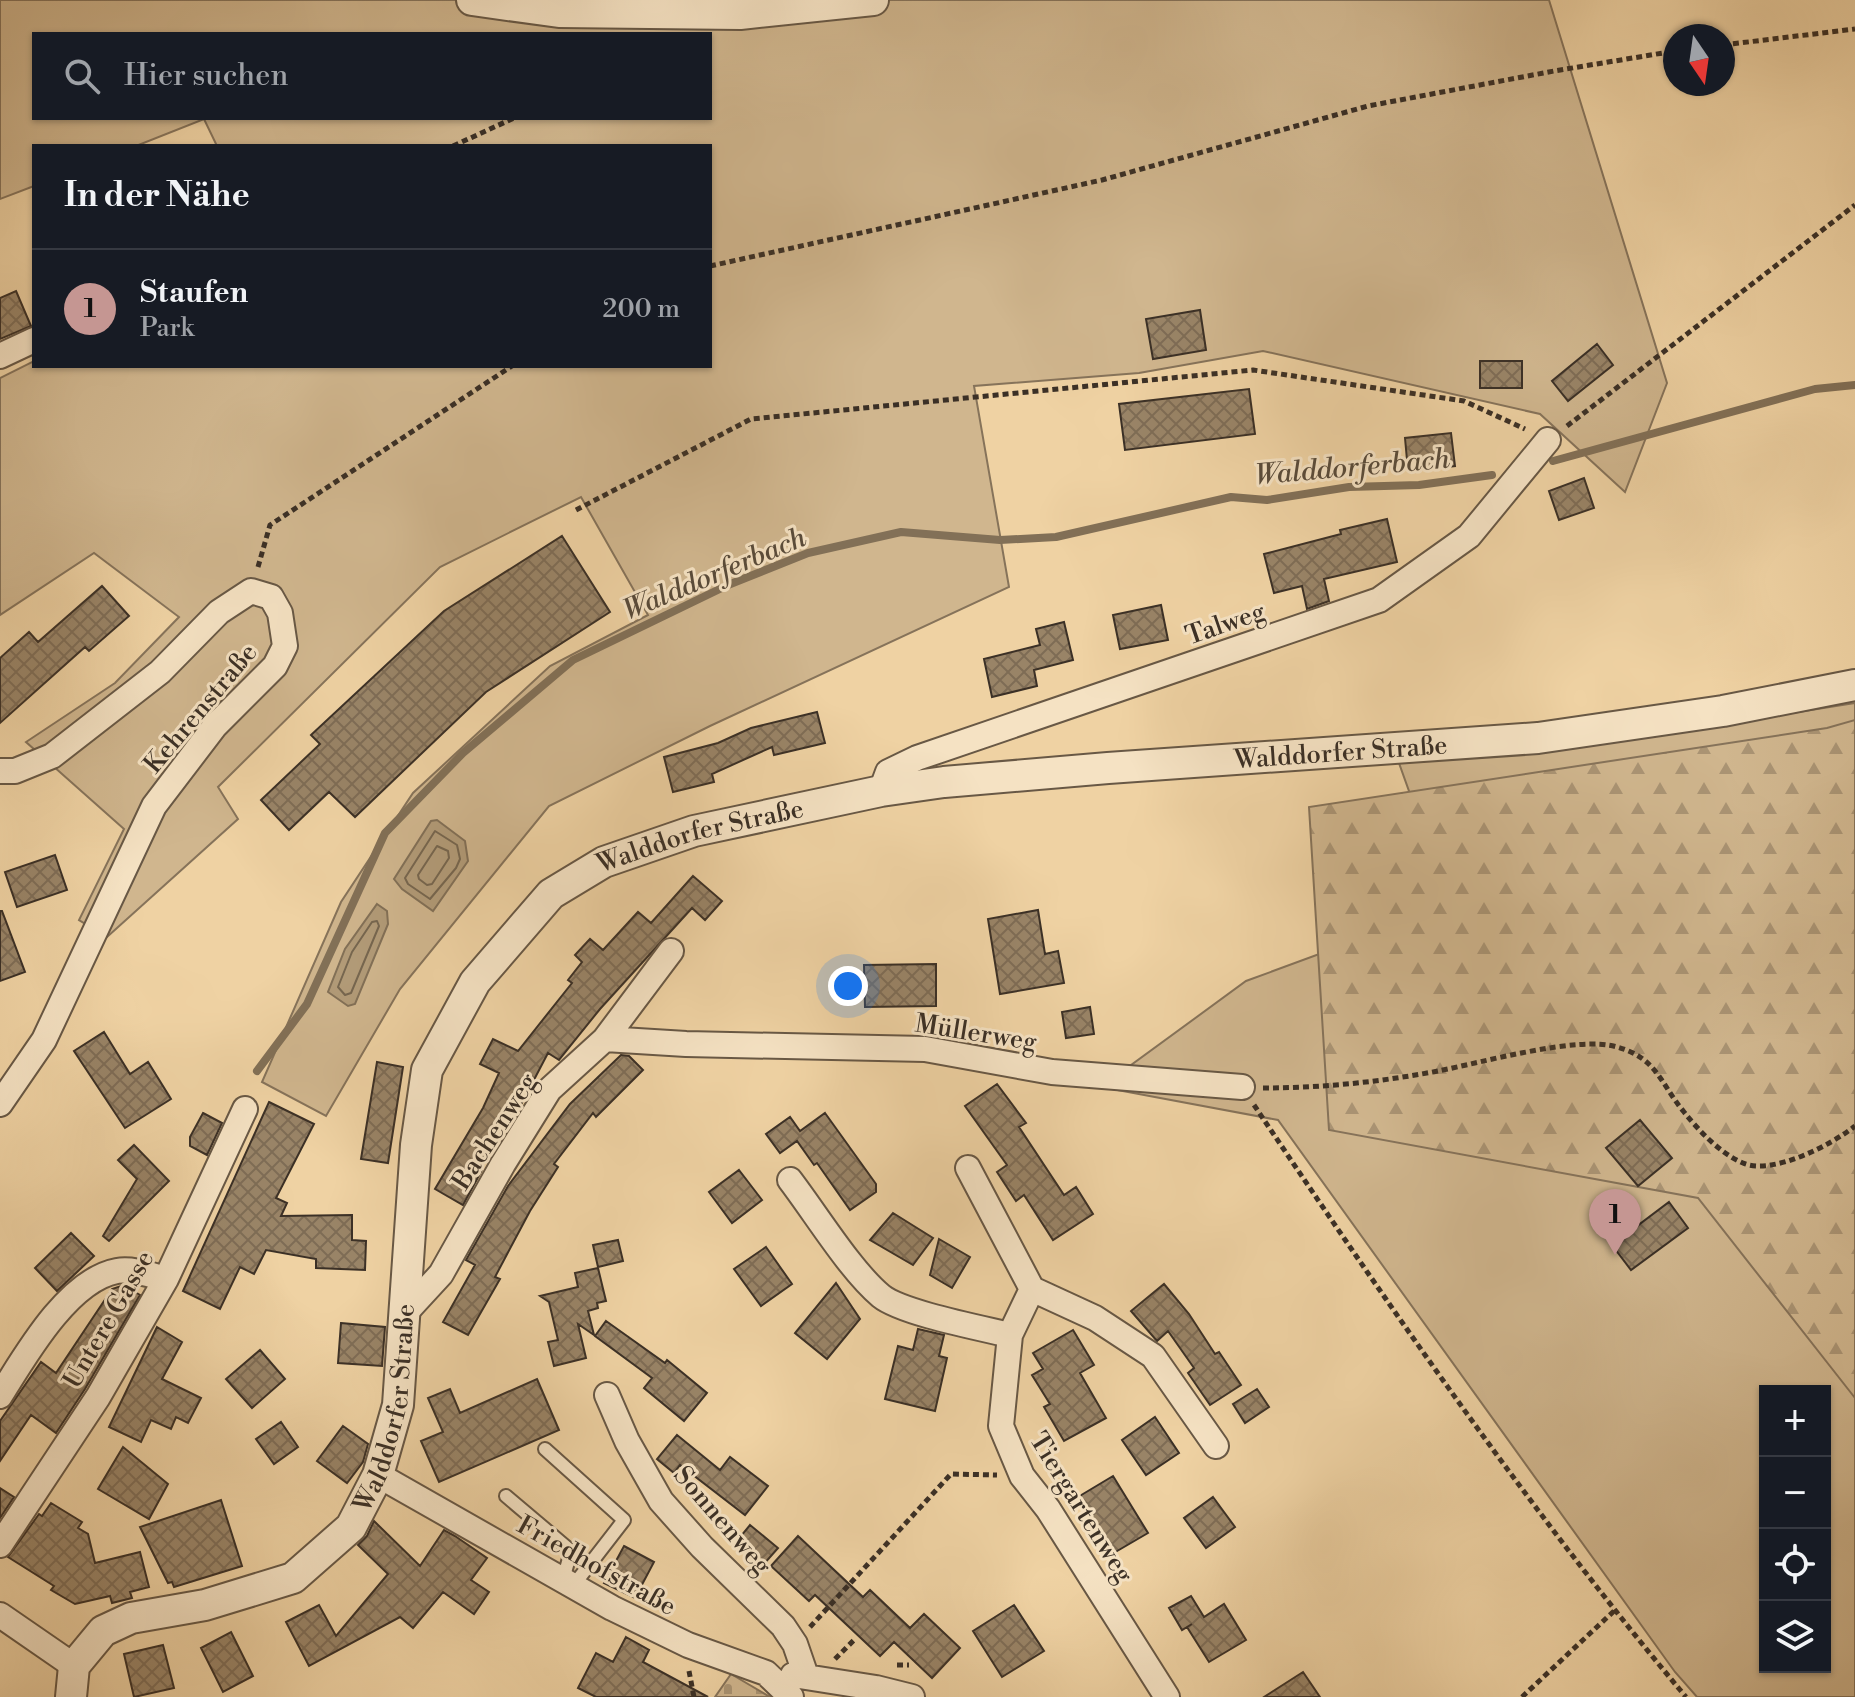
<!DOCTYPE html>
<html lang="de">
<meta charset="utf-8">
<style>
body{margin:0;font-family:"Libre Bodoni",serif;background:#20242c;color:#f1f3f6}
.controls{position:absolute;right:24px;bottom:24px;display:grid;overflow:hidden;border-radius:0px;box-shadow:0 2px 6px #0004}
.controls button{width:72px;height:72px;display:grid;place-items:center;padding:0;border:0;border-bottom:2px solid #363941;background:#171b24;color:#f1f3f6;font:40px sans-serif}
.compass{position:absolute;left:1663px;top:24px;width:72px;height:72px;border-radius:50%;background:#171b24;box-shadow:0 2px 6px #0004;rotate:167deg}
.you{position:absolute;left:848px;top:986px;width:28px;height:28px;margin:-20px;border:6px solid #fff;border-radius:50%;background:#1a73e8;box-shadow:0 0 0 12px #1a73e833}
.badge{display:grid;place-items:center;width:52px;height:52px;border-radius:50%;background:#c59692;color:#111;font-size:26px;font-weight:700}
.pin{position:absolute;translate:-50% -66px;filter:drop-shadow(0 2px 4px #0008)}
.pin::after{content:'';position:absolute;top:42px;width:28px;height:24px;background:inherit;clip-path:polygon(0 0,100% 0,50% 100%)}
.list{margin:0;padding:0;list-style:none}
h2{display:flex;justify-content:space-between;align-items:center;height:104px;margin:0;padding:0 32px;font-size:34px}
h2 small{font-size:26px;font-weight:400;color:#9ea1a6}
.list li{display:grid;grid-template-columns:52px 1fr auto;gap:24px;align-items:center;box-sizing:border-box;height:120px;padding:0 32px;border-top:2px solid #363941}
.list b{display:block;font-size:30px;white-space:nowrap}
.list p{margin:0;font-size:26px;white-space:nowrap;color:#9ea1a6}
.list em{font-size:26px;font-style:normal;color:#9ea1a6}
.icon{flex:none;width:44px;height:44px;fill:none;stroke:currentColor;stroke-width:2;stroke-linecap:round;stroke-linejoin:round}
.map{position:relative;flex:none;width:1855px;height:1697px;overflow:hidden}
.search{position:absolute;background:#171b24;box-shadow:0 2px 6px #0004;left:32px;top:32px;width:680px;height:88px;display:flex;align-items:center;gap:20px;box-sizing:border-box;padding:0 28px;border-radius:0px;color:#9ea1a6;font-size:30px}
.panel{position:absolute;background:#171b24;box-shadow:0 2px 6px #0004;left:32px;top:144px;width:680px;height:224px;border-radius:0px}
.map>svg:first-child{display:block}
.green{fill:#d0b68e;stroke:#86735a;stroke-width:2;fill-rule:evenodd}
.forest{fill:url(#forest-firs);stroke:#86735a;stroke-width:2}
.cemetery{fill:url(#cemetery-stones);stroke:#86735a;stroke-width:2}
.water{fill:#b29b78;stroke:#827057;stroke-width:2}
.lines{fill:none;stroke-linecap:round;stroke-linejoin:round}
.shore{stroke:#76664f;stroke-width:2}
.stream{stroke:#827057;stroke-width:8}
.building{fill:url(#building-cross-hatch);stroke:#3b3026;stroke-width:2}
.service-casing{stroke:#685845;stroke-width:16}
.minor-casing{stroke:#685845;stroke-width:28}
.tertiary-casing{stroke:#685845;stroke-width:34}
.path{stroke:#3b3026;stroke-width:5;stroke-dasharray:6 4;stroke-linecap:butt}
.service{stroke:#f5e2c3;stroke-width:12}
.minor{stroke:#f5e2c3;stroke-width:24}
.tertiary{stroke:#f5e2c3;stroke-width:30}
.labels{text-anchor:middle;stroke-width:6;stroke-linejoin:round;paint-order:stroke}
.street-label{font-size:26px;fill:#3b3026;stroke:#f5e2c3}
.water-label{font-size:28px;font-style:italic;fill:#594b3a;stroke:#f5e2c3}
</style>
<div class="map">
<svg width="1855" height="1697" viewBox="0 0 1855 1697">
<defs>
<pattern id="forest-firs" width="22" height="20" patternUnits="userSpaceOnUse" patternTransform="scale(2)"><rect width="22" height="20" fill="#d0b68e"/><path d="M5 1l3.5 6h-7zM16 11l3.5 6h-7z" fill="#aa9474"/></pattern>
<pattern id="cemetery-stones" width="16" height="16" patternUnits="userSpaceOnUse" patternTransform="scale(2)"><rect width="16" height="16" fill="#d0b68e"/><path d="M2 7V4a2 2 0 0 1 4 0v3zM10 15v-3a2 2 0 0 1 4 0v3z" fill="#aa9474"/></pattern>
<pattern id="building-cross-hatch" width="8" height="8" patternUnits="userSpaceOnUse" patternTransform="scale(2)"><rect width="8" height="8" fill="#998467"/><path d="M0 0l8 8M0 8l8-8" fill="none" stroke="#7e6c55"/></pattern>
</defs>
<rect width="100%" height="100%" fill="#efd2a3"/>
<filter id="stains"><feTurbulence type="fractalNoise" baseFrequency=".0025" numOctaves="4"/><feColorMatrix values="0 0 0 0 .2 0 0 0 0 .09 0 0 0 0 .02 0 0 0 .5 -.17"/></filter>
<radialGradient id="worn" r=".72"><stop offset=".6" stop-color="#630" stop-opacity="0"/><stop offset="1" stop-color="#630" stop-opacity=".3"/></radialGradient>
<path class="green" d="M0,0H1549L1667,383L1625,492L1540,414L1263,351L1139,373L974,386L1009,587L710,726L549,806L400,989L326,1116L262,1082L341,902L413,793L550,666L648,615L581,497L440,567L218,787L238,819L107,937L79,920L124,829L26,742L115,683L179,617L94,553L0,615V378L34,361V366H710V146H217L204,119L136,146H34V186L0,199ZM34,34H710V118H34Z
M1855,703V1697H1697L1675,1672L1278,1120L1101,1087L1246,981L1450,906L1399,763L1728,723ZM1765,1391H1825V1667H1765Z"/>
<path class="forest" d="M1855,720V1398L1698,1198L1329,1130L1309,807L1827,728Z"/>
<path class="cemetery" d="M731,1674L770,1697H715Z"/>
<path class="water" d="M437,820L465,841L468,861L433,911L402,889L394,879L431,821Z
M377,904L387,911L388,924L355,1004L348,1006L328,992L345,949Z"/>
<g class="lines">
<path class="shore" d="M435,831L457,845L460,859L456,868L430,899L408,884L405,878Z
M437,846L448,851L449,858L432,884L427,885L419,879L418,875Z
M377,921L379,926L351,993L345,995L338,987L352,952L372,922Z"/>
<path class="stream" d="M1553,461L1815,389L1855,385
M257,1071L307,1004L385,833L463,753L573,660L728,585L808,553L901,532L1000,540L1056,537L1231,497L1267,500L1349,487L1419,485L1492,475"/>
</g>
<path class="building" d="M16,291L31,326L0,339V298Z
M1200,310L1206,350L1153,359L1146,319Z
M1597,344L1613,365L1568,401L1552,381Z
M1480,361H1522V388H1480Z
M1249,389L1255,434L1125,450L1119,404Z
M1451,433L1455,466L1408,471L1405,438Z
M1584,478L1594,508L1559,520L1549,491Z
M1387,519L1397,562L1324,579L1329,601L1307,609L1302,586L1274,593L1264,554L1341,534L1340,530Z
M562,536L610,612L486,692L355,817L329,792L289,830L261,800L320,744L311,735L444,611Z
M102,586L129,616L89,651L85,647L0,723V658L29,632L38,642Z
M1161,605L1168,640L1120,649L1113,615Z
M1064,622L1073,660L1034,670L1037,686L992,697L984,659L1040,645L1036,629Z
M817,712L825,743L774,755L772,747L712,774L714,782L673,792L664,757L718,743L751,728Z
M55,855L67,890L17,907L5,872Z
M693,876L722,901L705,920L692,908L600,1009L559,1060L548,1053L514,1118L477,1165L482,1170L463,1205L435,1189L483,1108L499,1073L480,1064L493,1039L518,1051L572,983L568,980L582,962L575,955L590,939L603,950L638,912L651,923Z
M1038,910L1045,954L1058,951L1064,983L1000,994L988,919Z
M0,911H2L25,972L0,981Z
M936,964V1006L865,1007L864,965Z
M1090,1007L1094,1034L1066,1038L1062,1012Z
M104,1032L130,1074L148,1062L171,1099L125,1128L74,1051Z
M621,1055L629,1056L643,1070L596,1117L593,1113L554,1164L558,1167L530,1211L495,1277L500,1279L468,1335L443,1322L475,1265L466,1260L508,1186L570,1104Z
M377,1062L403,1067L388,1163L361,1159Z
M997,1084L1026,1123L1019,1127L1064,1195L1076,1187L1093,1214L1053,1240L1024,1195L1016,1201L997,1172L1007,1165L965,1106Z
M269,1102L314,1124L276,1198L287,1203L281,1216L352,1215V1240L366,1241L365,1270L316,1268V1259L266,1250L254,1274L240,1267L220,1309L183,1291Z
M203,1113L222,1123L207,1155L190,1146V1137Z
M825,1113L876,1184V1192L850,1210L817,1163L814,1165L797,1141L780,1153L766,1134L790,1117L800,1131Z
M1640,1120L1672,1158L1638,1186L1606,1148Z
M134,1145L169,1181L109,1241L103,1236L137,1179L118,1160Z
M739,1170L762,1200L732,1223L709,1192Z
M1669,1202L1688,1228L1631,1270L1612,1245Z
M893,1213L933,1238L913,1265L870,1240Z
M71,1233L94,1256L57,1291L35,1268Z
M939,1239L970,1257L952,1288L930,1275Z
M618,1240L623,1261L598,1267L593,1245Z
M766,1247L792,1284L761,1306L734,1269Z
M598,1268L606,1301L597,1303L598,1308L588,1311L594,1335L578,1324L586,1358L554,1366L548,1342L558,1340L549,1302L540,1296L578,1287L575,1273Z
M836,1283L860,1319L827,1359L795,1333Z
M1164,1284L1189,1314L1215,1354L1219,1352L1241,1385L1210,1405L1188,1373L1194,1368L1168,1331L1157,1341L1131,1311Z
M124,1285L140,1295L85,1389L56,1433L31,1415L0,1461V1421L41,1362L56,1373L112,1289Z
M606,1321L665,1363L667,1360L707,1393L684,1421L644,1388L652,1378L595,1336Z
M341,1323L385,1327L382,1366L338,1363Z
M157,1327L182,1342L162,1379L201,1398L188,1423L176,1417L171,1429L151,1420L141,1442L109,1427Z
M918,1329L944,1335L939,1356L947,1358L935,1411L885,1399L898,1346L913,1350Z
M1073,1330L1094,1365L1080,1373L1106,1418L1064,1441L1044,1407L1050,1404L1032,1375L1043,1369L1033,1353Z
M260,1350L285,1379L252,1408L226,1379Z
M537,1379L559,1430L439,1482L421,1441L443,1432L428,1398L450,1389L460,1413Z
M1257,1389L1269,1407L1245,1423L1233,1404Z
M1155,1417L1179,1453L1146,1475L1122,1440Z
M281,1422L298,1447L274,1464L256,1439Z
M343,1426L368,1444L363,1462L347,1483L317,1461Z
M677,1435L720,1470L730,1457L768,1486L745,1515L680,1465L674,1473L657,1459Z
M123,1447L168,1484L149,1519L98,1489Z
M1113,1476L1148,1533L1112,1554L1078,1497Z
M0,1488L14,1497L0,1518Z
M1213,1497L1235,1527L1206,1548L1184,1518Z
M221,1500L242,1566L174,1587L172,1582L168,1583L140,1527Z
M51,1503L82,1522L78,1528L88,1534L95,1563L140,1552L149,1587L130,1592L132,1598L112,1603L110,1596L75,1604L51,1590L54,1586L8,1557L39,1514L42,1516Z
M374,1521L420,1566L444,1530L455,1536L487,1558L471,1580L489,1592L474,1614L443,1592L413,1628L400,1617L309,1666L286,1622L319,1605L336,1636L388,1574L358,1545L367,1536Z
M750,1525L778,1548L764,1564L736,1542Z
M798,1536L863,1597L870,1590L910,1628L924,1614L960,1648L932,1678L894,1642L880,1656L815,1595L809,1601L771,1566Z
M624,1546L654,1562L635,1598L604,1583Z
M1191,1596L1204,1617L1224,1604L1246,1640L1209,1662L1187,1627L1192,1624L1182,1630L1169,1608Z
M1014,1605L1044,1651L1002,1677L973,1631Z
M231,1632L253,1676L223,1692L201,1648Z
M626,1637L649,1650L643,1662L708,1697H596L578,1688L596,1653L613,1662Z
M163,1645L174,1688L134,1697L124,1654Z
M1303,1672L1320,1697H1264Z"/>
<g class="lines">
<g class="service-casing">
<path id="service" d="M545,1449L624,1520L573,1586
M506,1496L571,1551L563,1580"/>
</g>
<g class="minor-casing">
<path id="minor" d="M0,356L34,340
M0,771H15L52,756L160,672L219,612L251,591L271,597L280,613L285,646L275,666L215,726L154,806L44,1040L0,1104
M881,791L888,772L917,758L1379,600L1469,536L1548,440
M605,1039L686,1044L925,1049L1052,1072L1242,1087
M968,1168L1032,1289
M790,1180C816,1214 850,1270 881,1296C902,1313 981,1328 1010,1335
M1032,1289L1010,1335L1001,1426L1022,1476L1048,1509L1167,1697
M1032,1289L1095,1318L1153,1356L1216,1446
M406,1312L441,1274L503,1164L549,1090L605,1039L671,951
M607,1395L627,1441L661,1501L702,1547L783,1626L795,1644L806,1676
M0,1396C25,1356 68,1280 117,1271C132,1268 151,1275 166,1279
M378,1475L612,1608L688,1645L766,1673L791,1697
M0,1545L98,1397L166,1279L245,1109
M0,1615L74,1666
M793,1675L876,1688L912,1697"/>
</g>
<g class="tertiary-casing">
<g id="tertiary">
<path d="M472,0L559,12L740,14L873,0"/>
<path id="s1" d="M71,1697L74,1666L103,1631L131,1618L205,1605L293,1578L351,1527L378,1475L398,1405L416,1145L427,1070L475,982L551,894L604,862L694,831L881,791L944,782L1108,768L1538,738L1723,711L1855,685"/>
</g>
</g>
<path class="path" d="M1723,45L1855,29
M453,146L514,118
M710,266L1102,180L1368,106L1554,71L1675,51
M1567,426L1855,205
M576,510L751,419L1253,370L1464,401L1525,429
M258,567L270,525L512,366
M1263,1088C1321,1088 1380,1082 1438,1071C1480,1063 1579,1035 1617,1047C1657,1058 1660,1083 1684,1112C1699,1131 1721,1154 1743,1163C1772,1176 1833,1144 1855,1126
M1254,1105C1390,1308 1529,1510 1686,1697
M810,1627L951,1474L997,1475
M835,1659L854,1640
M897,1665H909
M689,1671L694,1697
M1522,1697L1614,1611"/>
<use href="#service" class="service"/>
<use href="#minor" class="minor"/>
<use href="#tertiary" class="tertiary"/>
</g>
<g class="labels">
<g class="street-label">
<text transform="translate(1225 623) rotate(-19)" y="9">Talweg</text>
<text transform="translate(200 708) rotate(-50)" y="9">Kehrenstraße</text>
<text dy="9" stroke="none"><textPath href="#s1" startOffset="1846">Walddorfer Straße</textPath></text>
<text dy="9" stroke="none"><textPath href="#s1" startOffset="1198">Walddorfer Straße</textPath></text>
<text transform="translate(976 1032) rotate(9)" y="9">Müllerweg</text>
<text transform="translate(494 1131) rotate(-57)" y="9">Bachenweg</text>
<text transform="translate(108 1319) rotate(-60)" y="9">Untere Gasse</text>
<text dy="9" stroke="none"><textPath href="#s1" startOffset="478">Walddorfer Straße</textPath></text>
<text transform="translate(1082 1507) rotate(58)" y="9">Tiergartenweg</text>
<text transform="translate(723 1520) rotate(49)" y="9">Sonnenweg</text>
<text transform="translate(597 1565) rotate(29)" y="9">Friedhofstraße</text>
</g>
<g class="water-label">
<text transform="translate(1352 466) rotate(-5)" y="10">Walddorferbach</text>
<text transform="translate(714 573) rotate(-23)" y="10">Walddorferbach</text>
</g>
</g>
<rect width="100%" height="100%" filter="url(#stains)"/>
<rect width="100%" height="100%" fill="url(#worn)"/>
</svg>
<div class="controls">
<button>+</button>
<button>−</button>
<button><svg class="icon" aria-label="locate" viewBox="0 0 24 24"><circle cx="12" cy="12" r="6"/><path d="M12 2v4M12 18v4M2 12h4M18 12h4"/></svg></button>
<button><svg class="icon" aria-label="layers" viewBox="0 0 24 24"><path d="M12 4l9 5-9 5-9-5zM3 14l9 5 9-5"/></svg></button>
</div>
<svg class="compass" viewBox="-18 -18 36 36"><path d="M0-13l5 13h-10z" fill="#e53935"/><path d="M0 13l5-13h-10z" fill="#9ea1a6"/></svg>
<div class="you"></div>
<div class="pin badge" style="left:1615px;top:1255px">1</div>
<div class="search"><svg class="icon" aria-label="search" viewBox="0 0 24 24"><circle cx="10" cy="10" r="6"/><path d="M15 15l6 6"/></svg>Hier suchen</div>
<section class="panel">
<h2>In der Nähe<small></small></h2>
<ul class="list">
<li><span class="badge">1</span><div><b>Staufen</b><p>Park</p></div><em>200 m</em></li>
</ul>
</section>
</div>
